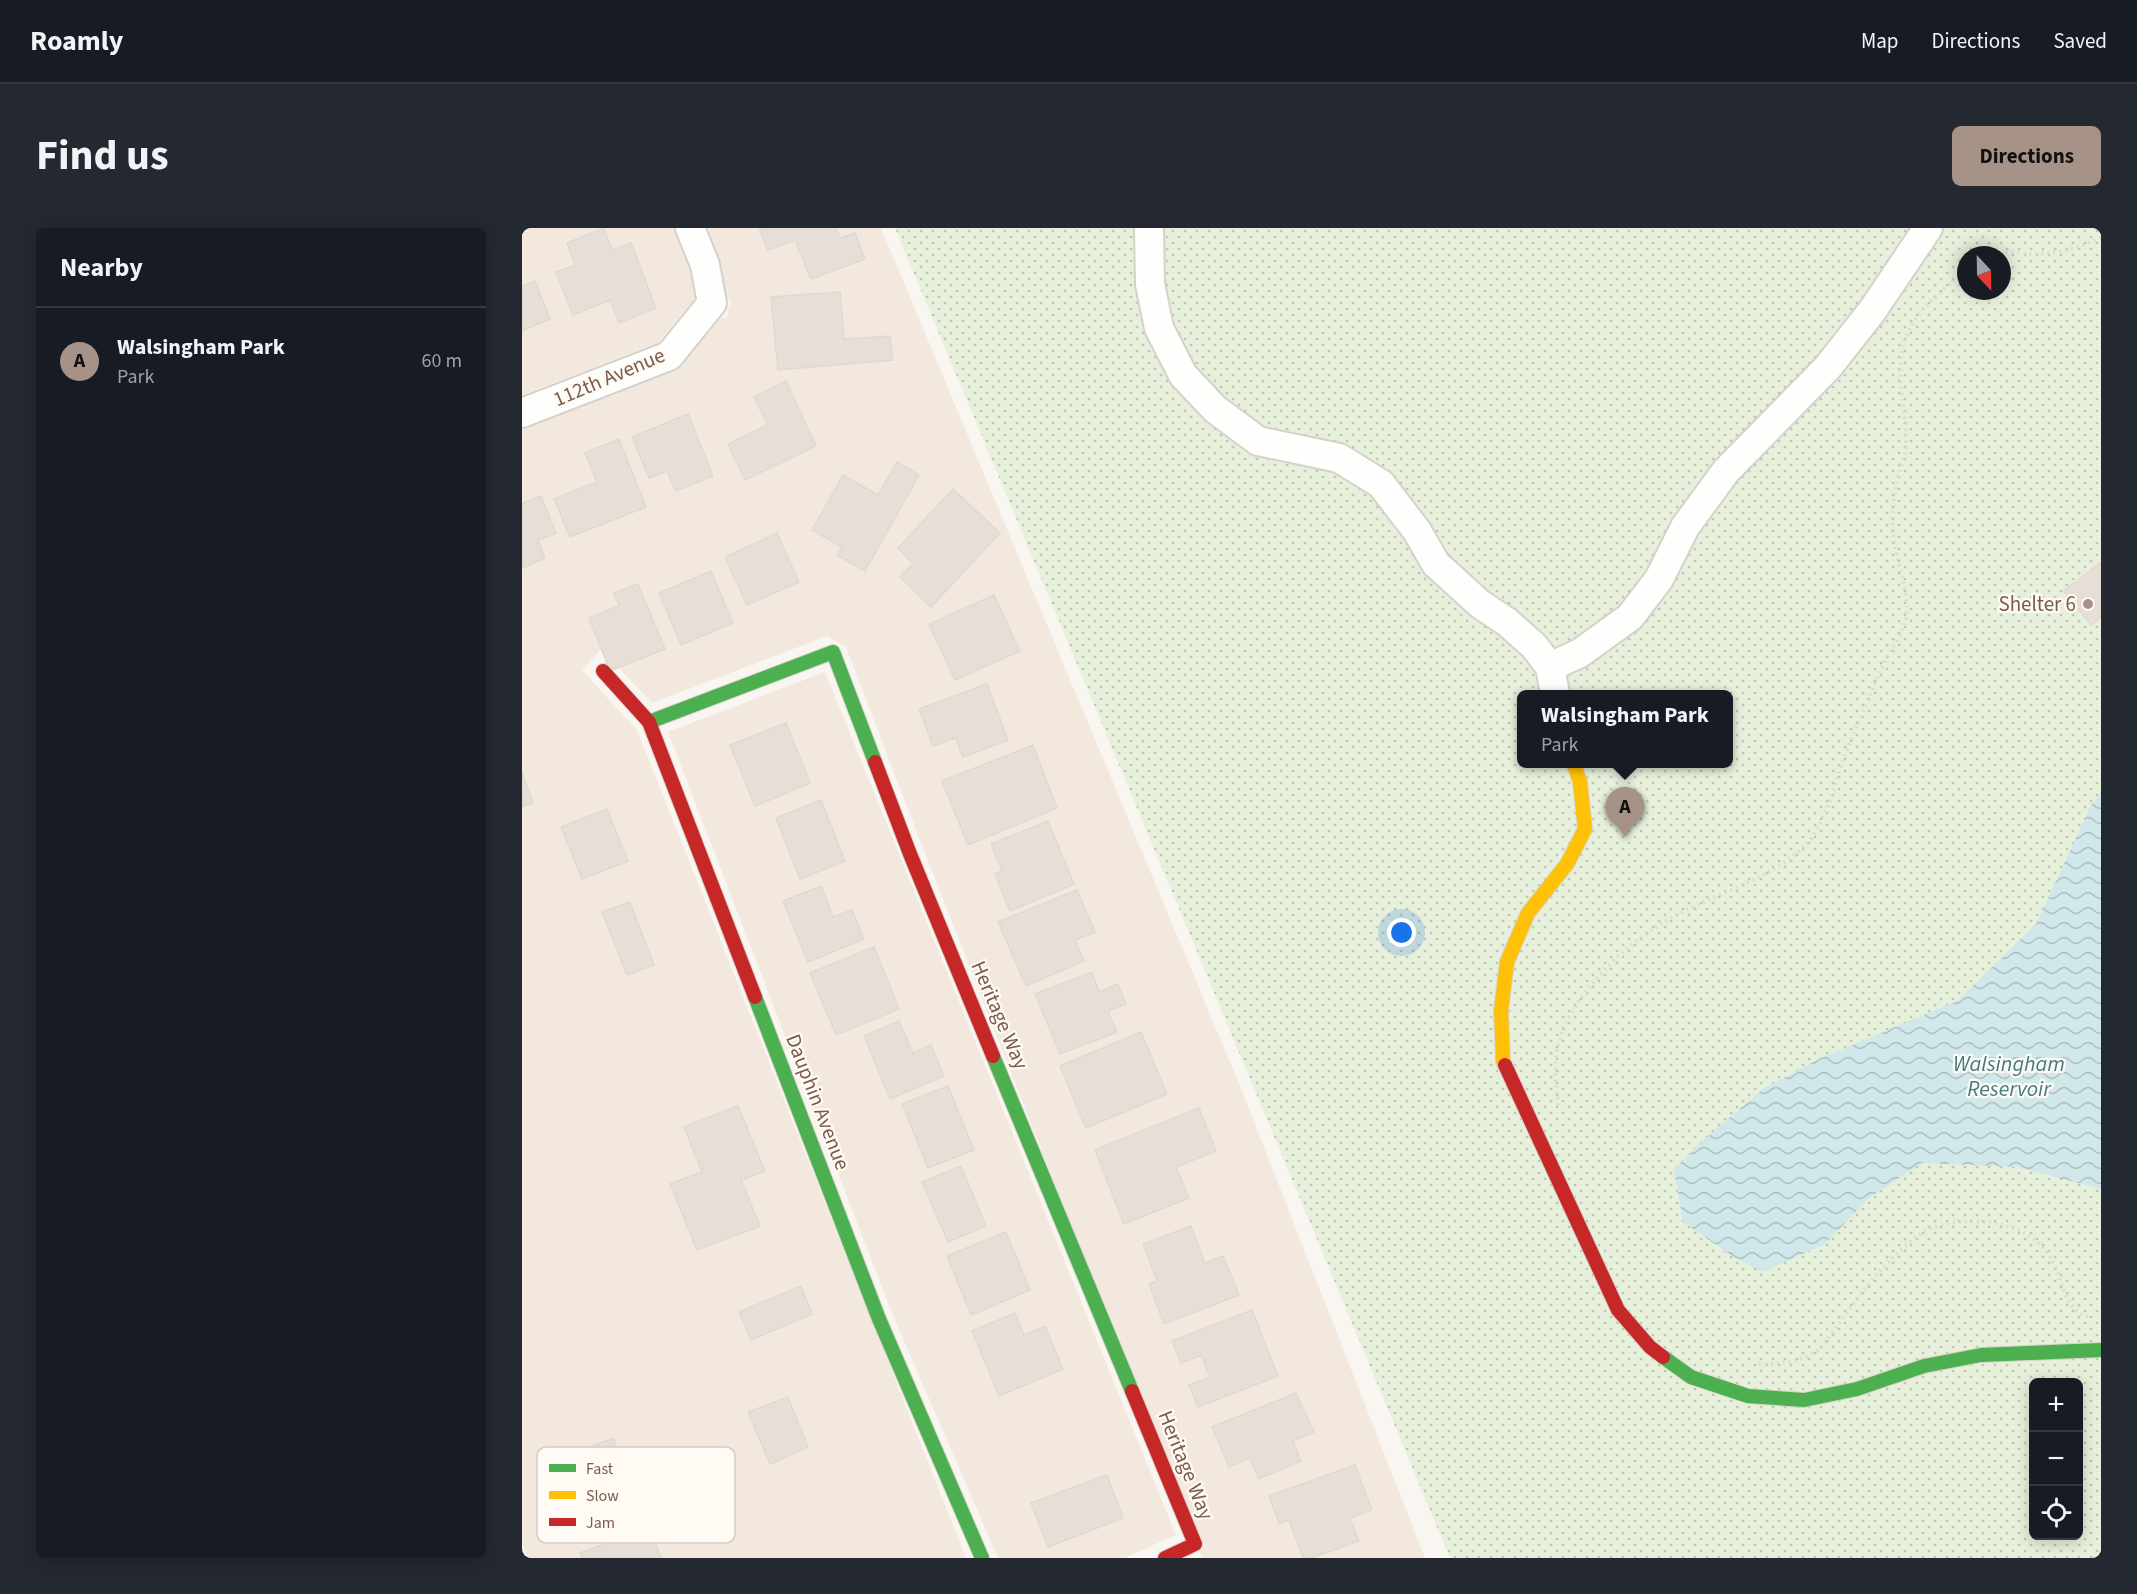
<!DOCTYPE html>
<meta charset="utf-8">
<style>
body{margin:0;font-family:"Source Sans 3",sans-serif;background:#242831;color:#f1f3f6}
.controls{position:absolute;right:18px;bottom:18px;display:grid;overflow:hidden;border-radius:9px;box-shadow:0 3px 15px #0003}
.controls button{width:54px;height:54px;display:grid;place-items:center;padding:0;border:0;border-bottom:2px solid #363941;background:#171b24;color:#f1f3f6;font:30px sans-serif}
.compass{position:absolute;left:1435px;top:18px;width:54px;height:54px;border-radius:50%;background:#171b24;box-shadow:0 3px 15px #0003;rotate:158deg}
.you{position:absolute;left:880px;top:705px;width:21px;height:21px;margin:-15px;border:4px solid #fff;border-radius:50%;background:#1a73e8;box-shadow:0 0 0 9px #1a73e833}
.badge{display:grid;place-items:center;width:39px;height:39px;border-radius:50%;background:#a69286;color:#111;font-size:20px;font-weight:700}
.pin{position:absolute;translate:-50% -50px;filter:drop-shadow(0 2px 3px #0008)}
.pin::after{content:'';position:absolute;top:32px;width:21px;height:18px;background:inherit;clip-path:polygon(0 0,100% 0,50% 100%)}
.popup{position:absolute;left:995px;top:462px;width:216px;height:78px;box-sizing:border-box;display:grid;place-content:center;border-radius:9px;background:#171b24;filter:drop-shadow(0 2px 4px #0005);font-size:20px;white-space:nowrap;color:#9ea1a6}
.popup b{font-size:22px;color:#f1f3f6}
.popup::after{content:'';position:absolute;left:50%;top:100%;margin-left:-12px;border:12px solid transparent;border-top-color:#171b24}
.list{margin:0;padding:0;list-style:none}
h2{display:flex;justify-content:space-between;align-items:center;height:78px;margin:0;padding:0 24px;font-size:26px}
h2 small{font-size:20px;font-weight:400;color:#9ea1a6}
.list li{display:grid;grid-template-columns:39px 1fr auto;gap:18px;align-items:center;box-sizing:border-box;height:108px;padding:0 24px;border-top:2px solid #363941}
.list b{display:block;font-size:22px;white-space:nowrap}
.list p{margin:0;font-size:20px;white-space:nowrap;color:#9ea1a6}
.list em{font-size:20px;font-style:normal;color:#9ea1a6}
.icon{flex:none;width:33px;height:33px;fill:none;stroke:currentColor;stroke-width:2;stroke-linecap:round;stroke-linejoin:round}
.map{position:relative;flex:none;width:1579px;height:1330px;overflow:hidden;border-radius:9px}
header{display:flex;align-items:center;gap:36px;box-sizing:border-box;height:84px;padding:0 30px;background:#171b24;border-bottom:2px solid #363941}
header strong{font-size:28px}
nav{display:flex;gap:33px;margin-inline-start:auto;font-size:21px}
.intro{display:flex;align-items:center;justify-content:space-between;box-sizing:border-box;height:144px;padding:0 36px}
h1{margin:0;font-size:42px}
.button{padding:15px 27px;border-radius:9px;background:#a69286;color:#111;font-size:21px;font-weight:700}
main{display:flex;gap:36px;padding:0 36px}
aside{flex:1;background:#171b24;border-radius:9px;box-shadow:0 3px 15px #0003}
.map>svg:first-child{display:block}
.residential{fill:#f2e8de}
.grass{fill:url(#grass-dots);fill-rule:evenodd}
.water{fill:url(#water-waves)}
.building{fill:#e6ded7;stroke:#e2d8d2;stroke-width:1.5}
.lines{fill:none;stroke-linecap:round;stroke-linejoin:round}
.street-casing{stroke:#d7d1cb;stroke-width:32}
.fast-casing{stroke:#d9d2cb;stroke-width:16}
.slow-casing{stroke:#d9d2cb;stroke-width:16}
.jam-casing{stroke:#d9d2cb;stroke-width:16}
.path{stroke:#dcd5d0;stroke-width:4;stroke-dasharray:1.5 4.5;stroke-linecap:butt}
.street{stroke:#fefefd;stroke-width:28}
.fast{stroke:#4caf50;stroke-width:14}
.slow{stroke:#ffc107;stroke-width:14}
.jam{stroke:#c62828;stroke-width:14}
.poi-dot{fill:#a69286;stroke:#fffaf3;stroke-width:2}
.labels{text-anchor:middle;stroke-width:4.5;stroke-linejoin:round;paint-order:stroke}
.street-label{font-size:21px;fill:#7a5c4d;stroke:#fffaf3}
.poi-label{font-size:21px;fill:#7a5c4d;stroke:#fffaf3;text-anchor:end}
.water-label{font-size:22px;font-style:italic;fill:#437c86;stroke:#fffaf3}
.key{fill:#fffaf3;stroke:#d7cbc1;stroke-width:1.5}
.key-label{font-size:16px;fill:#7a5c4d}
</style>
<header>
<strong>Roamly</strong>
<nav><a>Map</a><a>Directions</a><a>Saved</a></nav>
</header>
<div class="intro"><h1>Find us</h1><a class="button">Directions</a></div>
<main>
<aside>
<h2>Nearby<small></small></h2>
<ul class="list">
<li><span class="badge">A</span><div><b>Walsingham Park</b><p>Park</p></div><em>60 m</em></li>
</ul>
</aside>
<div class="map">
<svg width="1579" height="1330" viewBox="0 0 1579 1330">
<defs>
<pattern id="grass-dots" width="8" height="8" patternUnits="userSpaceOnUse" patternTransform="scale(1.5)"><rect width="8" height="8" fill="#e7f0db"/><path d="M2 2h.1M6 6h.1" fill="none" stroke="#c0c6b4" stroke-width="1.8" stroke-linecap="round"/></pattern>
<pattern id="water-waves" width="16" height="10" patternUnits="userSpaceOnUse" patternTransform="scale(1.5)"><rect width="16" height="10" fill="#d0e8ea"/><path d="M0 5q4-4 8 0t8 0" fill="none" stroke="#aebfc0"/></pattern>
</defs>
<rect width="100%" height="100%" fill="#f9f5f0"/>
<path class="residential" d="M0,0H152L168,40L174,69L137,114L0,167Z
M183,0H359L718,858L903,1330H680L401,620L324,419L305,408L130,475L79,421L60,442L115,502L444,1330H6L0,1315V202L153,143L198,91L207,89L205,81L210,75L203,68L196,31Z
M303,444L654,1307L602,1330H476L370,1085L146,504Z"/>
<path class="grass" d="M373,0H1579V1330H928ZM1444,27H1480V63H1444ZM1000,466H1206V536H1000ZM1512,1154H1556V1308H1512Z"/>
<path class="water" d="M1579,565V961L1495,939L1400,935L1347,970L1303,1016L1241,1044L1210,1028L1161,994L1152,941L1185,909L1242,860L1299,830L1435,773L1514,696L1569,577Z"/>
<path class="building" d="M82,0L90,22L109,15L134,80L97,95L88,72L51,87L34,44L53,37L45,15Z
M237,0H314L318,10L333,5L343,31L289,51L273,12L246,22Z
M13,53L28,91L0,103V58Z
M318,64L322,111L368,108L371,132L256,142L249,69Z
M264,153L294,218L223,252L206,216L246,197L232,169Z
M166,186L191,248L154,263L145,243L127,250L110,209Z
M97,211L124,279L48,309L32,271L75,254L63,225Z
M375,234L397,247L343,343L315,327L320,319L290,302L321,247L356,267Z
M431,261L478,305L409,379L378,349L391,335L376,320Z
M19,268L34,305L16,312L23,330L0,340V275Z
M255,305L277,354L225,377L203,329Z
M1579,334V389L1569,397L1542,363Z
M189,343L211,395L159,417L137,365Z
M116,356L143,421L88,443L67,390L97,378L92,365Z
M472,367L498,423L433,452L407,396Z
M465,456L486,512L441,529L434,510L411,518L397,481Z
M264,495L288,555L233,578L208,517Z
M511,517L535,580L446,617L420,553Z
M0,544L11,575L0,579Z
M299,572L323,633L278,651L254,590Z
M85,581L106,633L60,651L39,599Z
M526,593L552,656L488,683L473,646L480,643L469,616Z
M299,658L311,689L330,682L342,711L286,734L261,673Z
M555,662L573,704L553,712L562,733L504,758L476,694Z
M108,674L132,737L105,747L80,684Z
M352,719L377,781L314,807L288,745Z
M570,744L577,764L596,756L604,776L586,783L595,804L538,826L513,766Z
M377,793L391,825L409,817L422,848L368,871L342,808Z
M619,804L645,866L564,900L538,838Z
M426,858L452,922L406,940L380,876Z
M216,878L243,943L219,952L238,998L175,1022L148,956L180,944L162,899Z
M677,880L694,923L654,939L667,970L602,996L573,922Z
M439,938L464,998L426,1014L400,954Z
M669,998L683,1035L701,1028L717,1067L642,1096L627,1056L635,1053L621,1016Z
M484,1004L508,1062L449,1087L425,1028Z
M279,1058L290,1086L229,1112L217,1084Z
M730,1082L756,1148L676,1179L667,1157L688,1149L679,1127L659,1135L650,1113Z
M493,1085L502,1107L523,1098L541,1141L477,1168L450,1103Z
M774,1165L792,1204L771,1213L779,1233L737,1251L728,1230L707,1239L690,1199Z
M266,1169L286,1219L248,1236L226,1184Z
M91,1210L113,1265L59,1287L51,1269L33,1276L18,1239Z
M833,1237L850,1282L828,1290L837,1313L789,1330H781L767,1292L757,1295L747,1268Z
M585,1247L601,1290L526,1319L509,1275Z
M120,1280L139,1330H60L58,1325L93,1312L86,1293Z"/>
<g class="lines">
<g class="street-casing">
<path id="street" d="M627,0L628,56L637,100L661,147L693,181L736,213L817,230L859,256L895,303L914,336L958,376L985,394L1012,418L1028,439L1033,466
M0,185L147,128L190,75L183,37L168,0
M1028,439L1058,425L1108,389L1137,351L1163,299L1204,243L1306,139L1350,83L1406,0"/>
</g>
<g class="fast-casing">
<path id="fast" d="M127,494L311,424L353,534
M233,769L357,1091L460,1330
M471,828L610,1163
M1141,1129L1169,1149L1226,1168L1282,1172L1335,1161L1402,1138L1459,1127L1579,1122"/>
</g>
<g class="slow-casing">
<path id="slow" d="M983,837L981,833L979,782L985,734L1006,685L1045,636L1063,601L1058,554L1052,536"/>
</g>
<g class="jam-casing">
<path id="jam" d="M81,443L127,494L233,769
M353,534L388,626L471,828
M983,837L1096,1082L1128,1119L1141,1129
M610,1163L673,1316L643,1330"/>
</g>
<path class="path" d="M1478,27C1488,22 1499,26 1510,26C1533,26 1559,20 1579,9
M1037,877C1033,858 1031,826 1039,807C1058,758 1104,716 1149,690C1191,666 1253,651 1286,614C1293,607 1299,593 1304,583C1311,568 1314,551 1320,535C1332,505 1344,475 1357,446C1366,424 1384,405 1385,381C1385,355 1373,331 1371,306C1369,286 1372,265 1377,245C1378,239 1382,232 1383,226C1386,206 1382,185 1380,165C1372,100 1397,82 1444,43
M1237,1136C1260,1136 1280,1134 1299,1120C1328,1082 1357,1035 1397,1007C1417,993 1449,991 1472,995C1493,999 1510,1006 1523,1022C1543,1045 1535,1077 1569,1091"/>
<use href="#street" class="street"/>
<use href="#fast" class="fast"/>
<use href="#slow" class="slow"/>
<use href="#jam" class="jam"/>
</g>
<circle class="poi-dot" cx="1566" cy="376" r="6"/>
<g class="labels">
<g class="street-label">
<text transform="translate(87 149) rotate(-23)" y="7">112th Avenue</text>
<text transform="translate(478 787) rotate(67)" y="7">Heritage Way</text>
<text transform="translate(296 874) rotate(69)" y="7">Dauphin Avenue</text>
<text transform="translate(664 1237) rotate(68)" y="7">Heritage Way</text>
</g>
<g class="poi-label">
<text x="1554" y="383">Shelter 6</text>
</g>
<g class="water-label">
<text x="1487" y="843">Walsingham<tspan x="1487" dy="25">Reservoir</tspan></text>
</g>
</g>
<rect x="15" y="1219" width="198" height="96" rx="9" class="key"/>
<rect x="27" y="1236" width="27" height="8" fill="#4caf50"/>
<rect x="27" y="1263" width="27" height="8" fill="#ffc107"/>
<rect x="27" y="1290" width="27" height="8" fill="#c62828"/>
<g class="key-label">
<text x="64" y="1246">Fast</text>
<text x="64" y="1273">Slow</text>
<text x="64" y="1300">Jam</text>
</g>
</svg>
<div class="controls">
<button>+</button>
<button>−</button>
<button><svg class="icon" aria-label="locate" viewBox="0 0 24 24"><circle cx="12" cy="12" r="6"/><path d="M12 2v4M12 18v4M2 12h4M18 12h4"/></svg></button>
</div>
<svg class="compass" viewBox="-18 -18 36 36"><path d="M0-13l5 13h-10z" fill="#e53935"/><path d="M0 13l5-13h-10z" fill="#9ea1a6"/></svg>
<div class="you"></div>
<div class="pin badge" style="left:1103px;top:609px">A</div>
<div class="popup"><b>Walsingham Park</b>Park</div>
</div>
</main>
